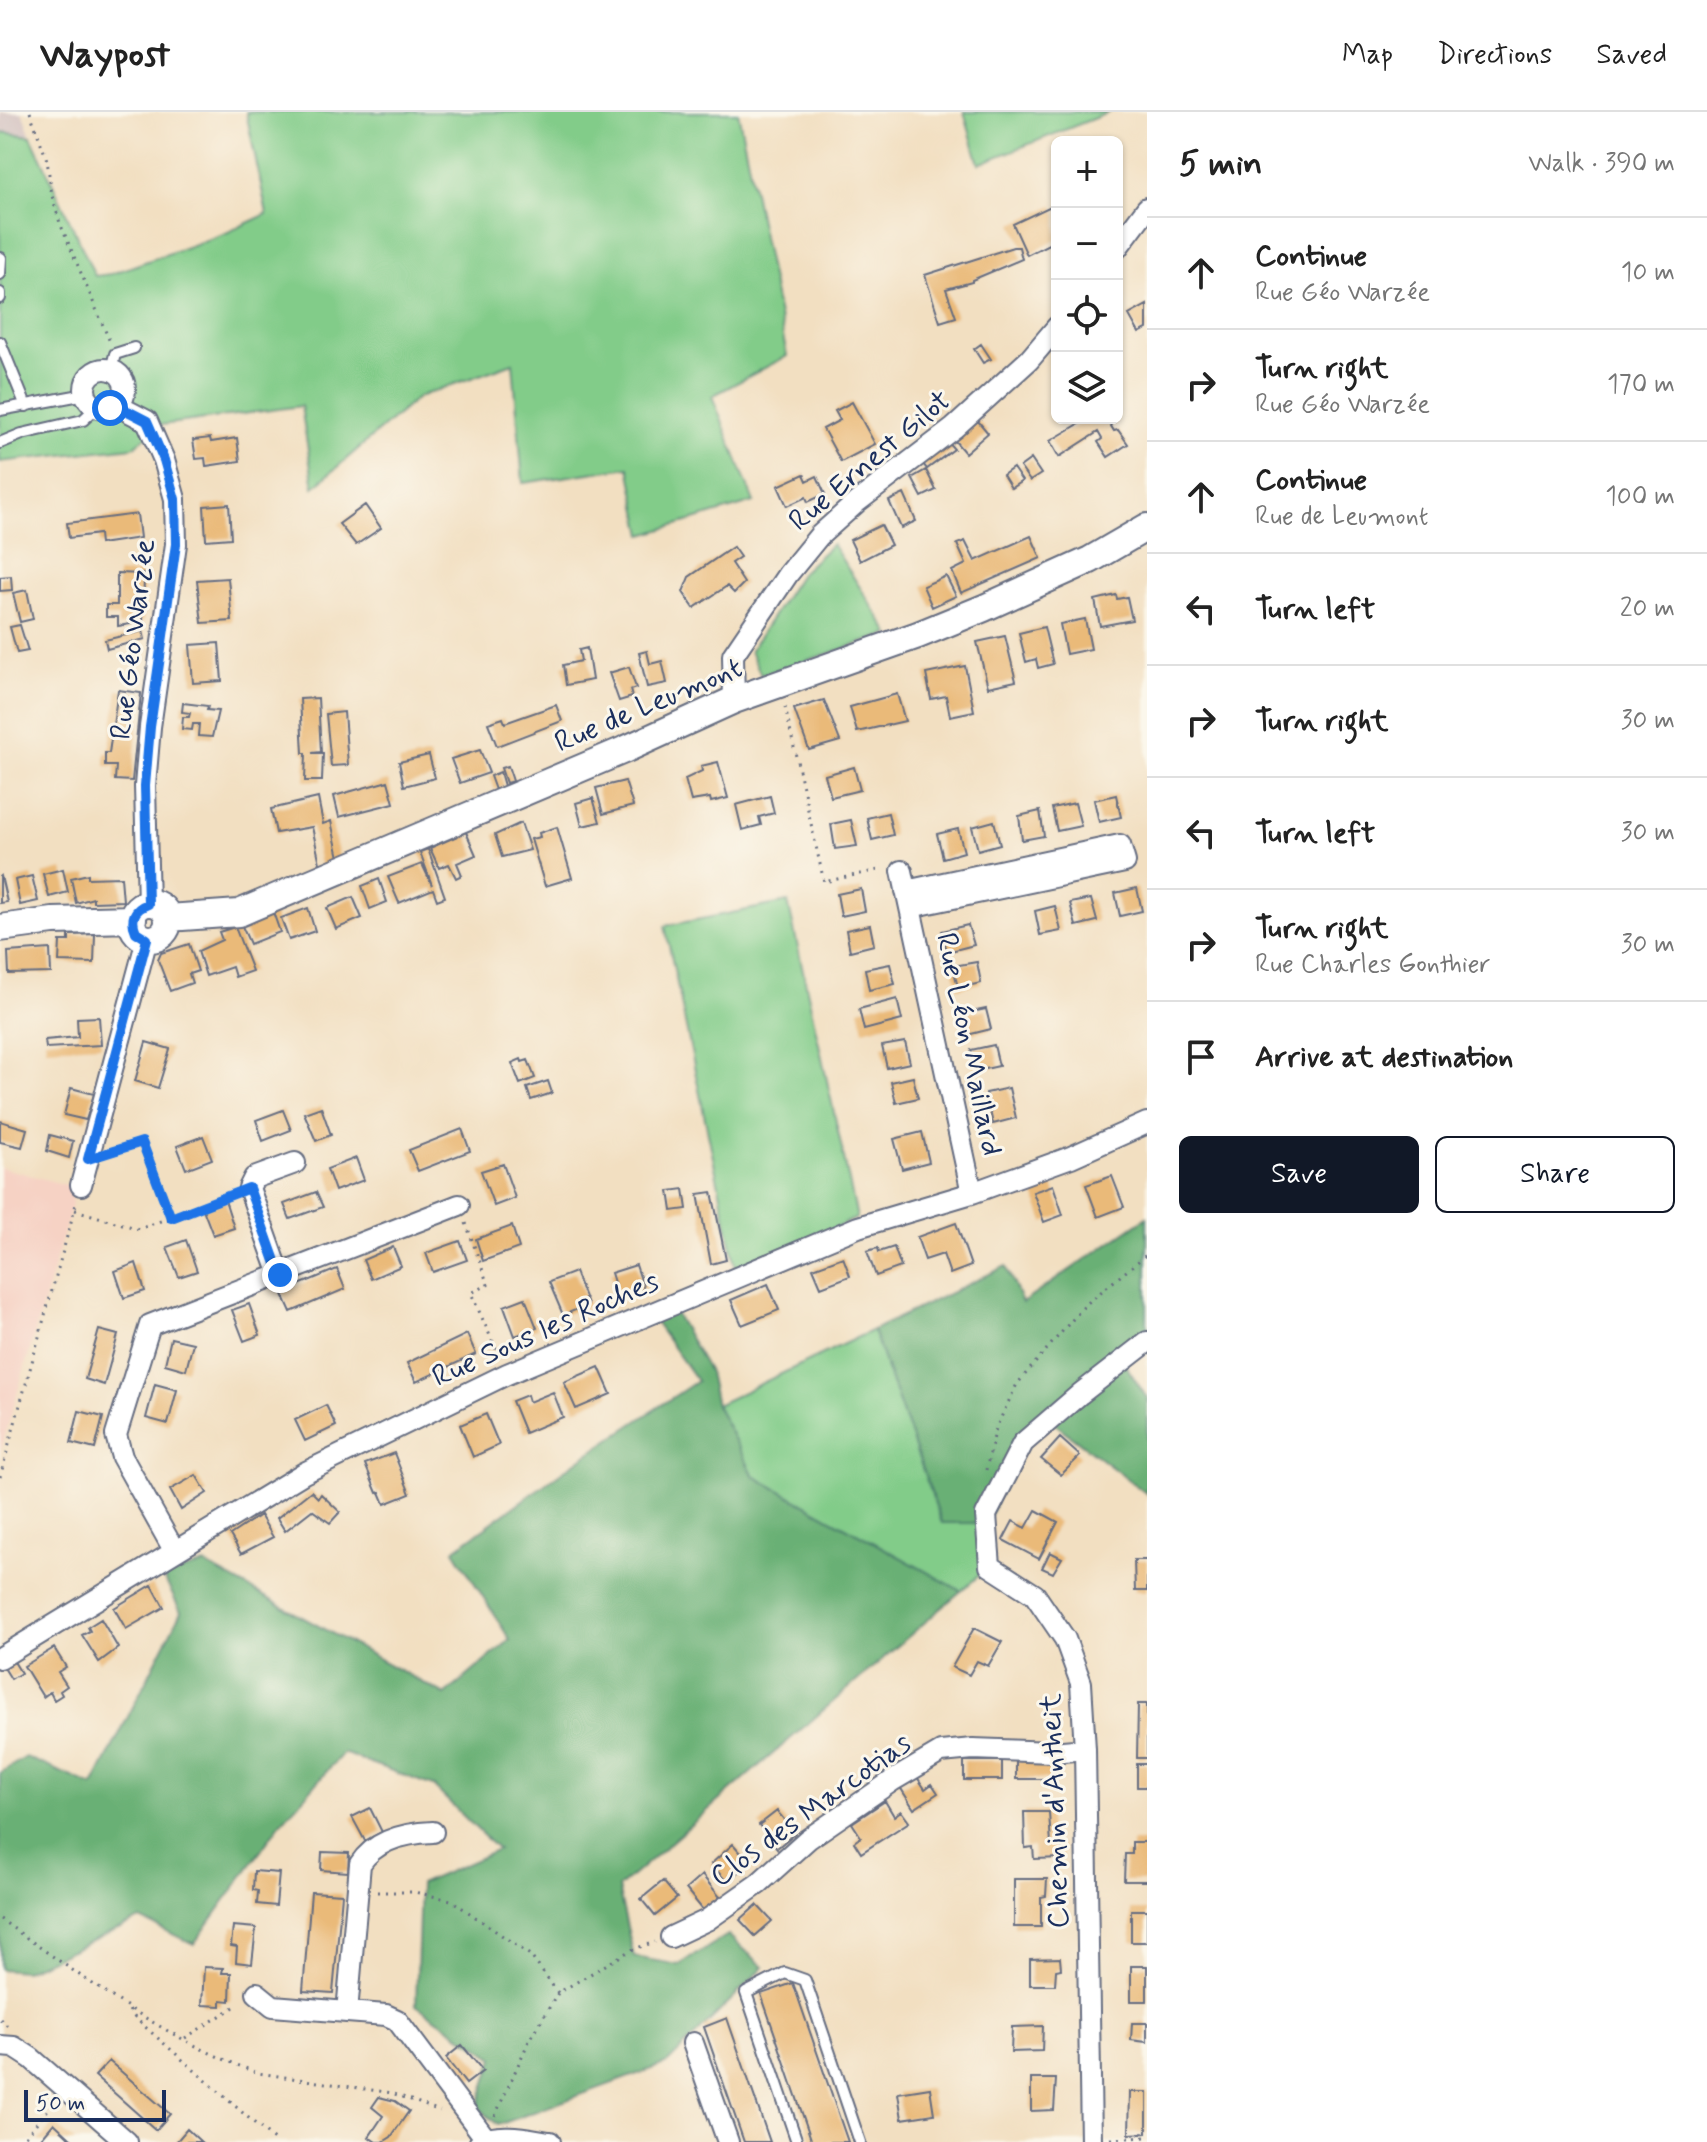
<!DOCTYPE html>
<meta charset="utf-8">
<style>
body{margin:0;font-family:Mynerve,sans-serif;background:#f6f6f6;color:#222}
.controls{position:absolute;right:24px;top:24px;display:grid;overflow:hidden;border-radius:12px;box-shadow:0 2px 6px #0004}
.controls button{width:72px;height:72px;display:grid;place-items:center;padding:0;border:0;border-bottom:2px solid #e0e0e0;background:#fff;color:#222;font:40px sans-serif}
.scale{position:absolute;left:24px;bottom:20px;width:142px;box-sizing:border-box;padding-left:8px;border:4px solid #1b2f5e;border-top:0;font-size:22px;line-height:28px;white-space:nowrap;color:#1b2f5e;-webkit-text-stroke:6px #fbf7ec;paint-order:stroke}
.stop{position:absolute;width:24px;height:24px;margin:-18px;border:6px solid #1a73e8;border-radius:50%;background:#fff}
.stop.end{background:#1a73e8;border-color:#fff;box-shadow:0 2px 8px #0008}
.list{margin:0;padding:0;list-style:none}
h2{display:flex;justify-content:space-between;align-items:center;height:104px;margin:0;padding:0 32px;font-size:34px}
h2 small{font-size:26px;font-weight:400;color:#767676}
.list li{display:grid;grid-template-columns:52px 1fr auto;gap:24px;align-items:center;box-sizing:border-box;height:112px;padding:0 32px;border-top:2px solid #e0e0e0}
.list b{display:block;font-size:30px;white-space:nowrap}
.list p{margin:0;font-size:26px;white-space:nowrap;color:#767676}
.list em{font-size:26px;font-style:normal;color:#767676}
.actions{display:flex;gap:16px;padding:24px 32px}
.actions a{flex:1;padding:18px 0;border:2px solid #111827;border-radius:12px;text-align:center;font-size:28px;color:#111827}
.actions .main{background:#111827;color:#fff}
.icon{flex:none;width:44px;height:44px;fill:none;stroke:currentColor;stroke-width:2;stroke-linecap:round;stroke-linejoin:round}
.map{position:relative;flex:none;width:1147px;height:2030px;overflow:hidden}
header{display:flex;align-items:center;gap:48px;box-sizing:border-box;height:112px;padding:0 40px;background:#fff;border-bottom:2px solid #e0e0e0}
header strong{font-size:38px}
nav{display:flex;gap:44px;margin-inline-start:auto;font-size:28px}
main{display:flex}
aside{flex:1;background:#fff}
.map>svg:first-child{display:block}
.built{fill:#f6d2c4}
.industrial{fill:#d1bfbe}
.green{fill:#82cc89;stroke:#4e7e74;stroke-width:2}
.forest{fill:#69b075;stroke:#42706a;stroke-width:2}
.building{fill:#eaba79}
.lines{fill:none;stroke-linecap:round;stroke-linejoin:round}
.service-casing{stroke:#666d81;stroke-width:14}
.minor-casing{stroke:#666d81;stroke-width:24}
.tertiary-casing{stroke:#666d81;stroke-width:30}
.path{stroke:#666d81;stroke-width:3;stroke-dasharray:2 6;stroke-linecap:butt}
.service{stroke:#fff;stroke-width:10}
.minor{stroke:#fff;stroke-width:20}
.tertiary{stroke:#fff;stroke-width:26}
.route{stroke:#1a73e8;stroke-width:10}
.labels{text-anchor:middle;stroke-width:6;stroke-linejoin:round;paint-order:stroke}
.street-label{font-size:30px;fill:#1b2f5e;stroke:#fbf7ec}
</style>
<header>
<strong>Waypost</strong>
<nav><a>Map</a><a>Directions</a><a>Saved</a></nav>
</header>
<main>
<div class="map">
<svg width="1147" height="2030" viewBox="0 0 1147 2030">
<rect width="100%" height="100%" fill="#fbf7ec"/>
<filter id="ink" filterUnits="userSpaceOnUse"><feTurbulence type="fractalNoise" baseFrequency=".0125" numOctaves="2"/><feDisplacementMap in="SourceGraphic" scale="16" xChannelSelector="R" yChannelSelector="G"/><feConvolveMatrix kernelMatrix="1 2 1 2 8 2 1 2 1" color-interpolation-filters="sRGB"/></filter>
<filter id="wash" filterUnits="userSpaceOnUse"><feTurbulence type="fractalNoise" baseFrequency=".006" numOctaves="4" result="noise"/><feDisplacementMap in="SourceGraphic" scale="32" xChannelSelector="R" yChannelSelector="G"/><feGaussianBlur stdDeviation="1.8" result="paint"/><feColorMatrix in="noise" values="0 0 0 0 0 0 0 0 0 0 0 0 0 0 0 0 0 1.4 0 .05"/><feComposite in="paint" operator="in"/></filter>
<g filter="url(#wash)">
<rect width="100%" height="100%" fill="#f2dfc1"/>
<path class="built" d="M0,1055L70,1074L72,1092L0,1341Z"/>
<path class="industrial" d="M0,0H22L31,24L0,20Z"/>
<path class="green" d="M246,0H738L787,244L712,284L754,390L643,423L629,355L523,371L513,251L418,285L314,375L301,294L161,313L133,335L0,350V20L31,24L95,164L111,162L226,121L267,102Z
M964,0H1110L979,52Z
M832,432L890,522L761,563L750,539L800,462Z
M788,790L857,1106L737,1161L665,814Z
M873,1218L942,1411H986L990,1454L961,1479L754,1364L716,1293Z"/>
<path class="forest" d="M1147,1105V1230L1123,1249L1147,1286V1382L1050,1308L1023,1331L986,1411H942L873,1218L1006,1154L1022,1191Z
M672,1196L709,1260L716,1293L754,1364L961,1479L618,1776L634,1845L679,1853L728,1823L764,1855L668,1951L498,2013L478,1995L494,1946L416,1893L420,1772L498,1738L433,1674L343,1641L280,1712L194,1832L140,1807L25,1859L0,1857V1661L26,1645L93,1674L181,1500L163,1464L205,1452L445,1583L510,1528L454,1438L570,1354L697,1269L652,1206Z"/>
<g id="blocks">
<path class="building" d="M1053,93L1057,102V128L1027,143L1013,112Z
M1013,135H1019L1022,147L972,168V170L946,177L956,205L940,210L925,163Z
M1147,193V217L1139,221L1129,203Z
M981,232L991,247L983,251L974,237Z
M852,290L875,332L841,350L823,317L840,308L835,299Z
M1089,306H1106L1114,319L1118,318L1128,332L1108,345L1098,330L1102,327L1098,320L1059,345L1050,329Z
M978,309L988,321L965,341L955,329Z
M210,326L211,330L237,326L240,349L206,354L205,346L196,347L193,328Z
M947,329L954,337L927,357L920,348Z
M1031,347L1041,362L1030,369L1020,355Z
M1013,356L1022,369L1011,376L1003,363Z
M926,358L936,378L922,385L912,366Z
M804,362L807,369L817,364L825,382L808,390L806,385L787,394L778,374Z
M904,382L916,409L901,416L889,389Z
M229,392L231,426L206,428L204,394Z
M365,393L381,416L356,433L339,412Z
M137,402L140,426L100,432L99,422L69,426L67,411Z
M881,413L891,433L860,449L850,428Z
M1031,424L1041,446L961,481L952,459L966,452L957,432L965,429L975,449Z
M733,435L740,445L731,451L744,471L734,481L727,474L694,496L683,480L689,465Z
M117,461L144,462L143,510L118,514V505H106V493H117Z
M11,464L12,478L0,479V465Z
M946,464L956,484L932,495L923,474Z
M228,466L232,509L202,511L197,468Z
M27,478L33,507L20,510L13,481Z
M1116,483L1117,487L1127,485L1132,508L1100,514L1095,488Z
M1085,507L1091,537L1066,542L1060,512Z
M20,513L28,539L17,541L10,515Z
M1044,515L1053,552L1038,556L1036,547L1026,550L1019,521Z
M143,519L145,527L107,537L105,528Z
M1005,524L1016,569L988,575L977,530Z
M219,531L222,569L193,571L190,533Z
M587,536L592,568L566,573L563,553L581,549L579,538Z
M647,539L650,552L662,549L667,571L647,575L639,541Z
M965,554L974,599L950,604L946,584L931,587L926,562Z
M629,555L636,576L630,578L632,585L619,589L609,561Z
M118,578L141,581L132,669L115,668L116,654H105V641H109Z
M897,582L905,609L857,620L850,595Z
M318,586L321,640L312,641H323L322,669H305L306,641H303L300,587Z
M824,588L840,629L809,638L794,597Z
M183,591L208,594L207,598L218,599L212,625L198,624L199,612H193L192,618L182,617L183,605H189L190,601L182,600Z
M556,593L562,609L497,634L488,611L503,606L505,611Z
M344,600L348,653L331,654L326,602Z
M480,638L489,661L460,671L451,647Z
M429,643L435,666L404,674L399,650Z
M718,650L728,686L711,690L710,686L691,689L685,667L702,659L701,654Z
M508,654L513,669L506,671L501,656Z
M854,655L860,678L831,685L825,663Z
M500,660L504,674L495,678L490,664Z
M388,669L394,691L339,705L334,684Z
M625,669L633,694L603,702L596,676Z
M1116,683L1121,705L1099,710L1094,688Z
M770,684L774,701L759,705L761,713L742,718L736,693Z
M318,686L323,712L331,709L340,750L321,756L312,715L276,721L271,697Z
M593,686L600,710L582,714L576,691Z
M1075,691L1081,714L1057,719L1052,696Z
M1040,699L1044,724L1022,728L1019,704Z
M888,701L893,723L872,728L867,706Z
M851,708L857,734L835,737L831,712Z
M994,709L1000,732L978,738L972,715Z
M521,711L530,738L502,745L495,723Z
M557,715L572,766L545,774L531,727L540,725L539,721Z
M958,717L964,740L943,746L937,722Z
M466,720L476,743L457,751L462,763L456,766L449,752L439,756L430,736Z
M428,737L445,785L437,788L433,777L399,791L388,765L422,752L432,773L420,740Z
M63,757L68,780L49,785L43,762Z
M88,762V766L121,765L123,789L93,790V786L76,791L71,766Z
M1,764L7,790L0,791V765Z
M32,764L38,789L20,793L15,768Z
M379,767L387,790L370,797L362,774Z
M1137,776L1142,799L1120,804L1115,781Z
M861,777L865,799L841,804L837,782Z
M353,785L362,806L336,817L327,796Z
M1091,787L1097,809L1076,814L1070,791Z
M1055,794L1061,819L1040,823L1035,799Z
M308,796L315,819L289,828L281,806Z
M273,800L280,820L250,832L241,812Z
M870,813L874,833L850,839L846,818Z
M968,813L974,833L947,840L942,819Z
M235,815L252,859L235,865L232,855L206,864L198,839L222,828L219,820Z
M95,822L94,851L59,850L60,829H69V823Z
M189,832L198,859L189,862L192,871L170,879L158,848L161,841Z
M50,837L51,861L9,862L8,840Z
M977,850L981,871L958,876L953,854Z
M890,852L895,872L869,878L865,857Z
M897,887L902,908L864,918L859,897Z
M986,897L991,917L967,923L962,902Z
M99,905L101,933L46,936L45,928L78,925L77,906Z
M146,930L170,937L158,976L135,969Z
M905,930L910,951L887,956L882,934Z
M994,933L999,954L976,959L971,938Z
M521,947L522,950L528,948L535,966L520,972L512,951Z
M913,965L918,986L896,991L891,970Z
M548,969L552,981L531,988L527,976Z
M71,976L94,982L86,1008L64,1003Z
M1009,976L1016,1006L993,1012L986,981Z
M321,995L331,1023L316,1029L304,1001Z
M283,998L291,1018L263,1029L256,1008Z
M0,1009L27,1017L22,1035L0,1030Z
M462,1017L470,1039L418,1059L409,1038Z
M922,1020L929,1050L902,1057L894,1027Z
M50,1023L73,1029L69,1046L47,1039Z
M203,1024L212,1047L186,1057L177,1034Z
M356,1046L364,1068L335,1079L327,1057Z
M503,1052L515,1086L494,1094L481,1059Z
M1112,1064L1124,1095L1098,1105L1086,1073Z
M1053,1073L1063,1103L1044,1110L1033,1080Z
M684,1077L687,1097L672,1099L669,1079Z
M316,1080L323,1095L290,1107L284,1092Z
M712,1080L726,1148L711,1152L698,1082Z
M225,1088L234,1116L213,1123L203,1097Z
M956,1111L971,1154L950,1162L943,1142L925,1148L917,1125Z
M512,1114L519,1136L483,1149L476,1127Z
M186,1128L197,1159L179,1165L167,1135Z
M460,1129L467,1148L433,1160L426,1141Z
M393,1135L401,1154L371,1167L363,1148Z
M894,1135L901,1155L876,1164L867,1139L878,1136L879,1140Z
M843,1145L850,1164L821,1175L813,1156Z
M136,1151L145,1179L124,1186L115,1159Z
M636,1153L644,1177L619,1186L611,1161Z
M337,1157L345,1177L291,1200L282,1180Z
M575,1160L588,1193L563,1203L549,1170Z
M768,1172L779,1198L742,1213L731,1188Z
M525,1186L537,1216L515,1224L504,1194Z
M249,1192L260,1223L244,1229L232,1198Z
M99,1218L118,1223L104,1273L85,1267Z
M467,1222L476,1242L416,1270L407,1251Z
M171,1226L193,1231L186,1258L165,1252Z
M599,1255L611,1282L576,1297L564,1270Z
M155,1272L177,1278L168,1312L146,1306Z
M553,1280L563,1305L525,1321L512,1289L527,1283L529,1290Z
M326,1293L336,1314L305,1329L295,1308Z
M79,1299L103,1305L95,1337L71,1331Z
M486,1302L499,1333L473,1345L460,1313Z
M1060,1326L1080,1344L1061,1363L1041,1347Z
M394,1341L410,1382L385,1392L380,1380L377,1381L365,1352Z
M196,1363L207,1381L181,1398L170,1378Z
M311,1379L318,1386L321,1382L340,1400L330,1411L312,1398L285,1419L277,1406Z
M1036,1398L1058,1410L1039,1447L1003,1428L1013,1409L1026,1416Z
M260,1403L273,1425L241,1442L230,1423Z
M1050,1440L1062,1446L1053,1461L1042,1456Z
M1134,1448H1147V1479H1135Z
M152,1473L164,1495L126,1517L114,1496Z
M101,1507L118,1536L99,1550L82,1523L90,1519L88,1515Z
M974,1516L1002,1530L988,1554L977,1549L969,1563L952,1555Z
M54,1536L66,1555L58,1560L67,1574L60,1579L62,1583L54,1588L50,1580L43,1585L24,1554Z
M13,1548L21,1561L11,1567L3,1554Z
M1138,1592H1147V1646H1137Z
M964,1649H1002V1668H964Z
M1016,1649H1055V1667H1016Z
M1137,1652H1147V1675H1137Z
M917,1665L925,1677L932,1672L938,1681L914,1697L900,1675Z
M885,1689L894,1704L901,1699L909,1710L861,1741L854,1730L861,1725L852,1711Z
M370,1696L382,1720L365,1729L352,1705Z
M777,1699L795,1721L777,1736L759,1713Z
M1024,1700H1049L1051,1733H1062V1746L1034,1747L1033,1735L1025,1736Z
M1132,1730H1147V1769H1124L1125,1742H1132Z
M733,1732L749,1750L727,1770L711,1752Z
M322,1740L349,1741L348,1760L321,1758Z
M254,1759L279,1761L276,1794L257,1792L258,1779L253,1778Z
M702,1763L720,1785L703,1798L686,1777Z
M1014,1767H1047L1046,1784L1041,1785V1815H1014Z
M663,1769L677,1786L655,1804L641,1787Z
M311,1780L342,1782L333,1881L303,1879Z
M757,1793L772,1809L755,1824L740,1808Z
M1131,1798H1147V1830H1131Z
M233,1814L256,1816L252,1852L236,1850L237,1835L231,1834Z
M1060,1846L1061,1857L1056,1858L1055,1873H1030V1847Z
M1131,1854H1147V1889H1131Z
M204,1855L223,1856L222,1861H231L230,1889L221,1888V1894L202,1893Z
M793,1871L848,2030H812L761,1882Z
M727,1906L770,2030H744L704,1915Z
M1132,1911H1147V1930L1131,1928Z
M1043,1914L1042,1939L1011,1940L1012,1915Z
M462,1933L483,1959L466,1972L446,1946Z
M109,1949L170,2002L156,2018L95,1964Z
M1031,1967H1056L1054,1998L1031,1999Z
M930,1976L934,2002L902,2007L898,1981Z
M1130,1980H1147V2021L1129,2022Z
M379,1985L395,1989L409,1999L391,2025L383,2030H376L369,2025L383,2004L372,1995Z
M54,2011L70,2026L75,2030H38Z
M187,2017L201,2030H176Z"/>
</g>
</g>
<g filter="url(#ink)">
<use href="#blocks" fill-opacity="0" stroke="#666d81" stroke-width="2"/>
<g class="lines">
<g class="service-casing">
<path id="service" d="M0,162L1,146
M0,181V186
M0,230L26,294
M111,258L115,242L134,236
M0,298L86,282
M0,331L22,322L83,308L97,295
M797,2030L746,1881L785,1861L805,1868L860,2030"/>
</g>
<g class="minor-casing">
<path id="minor" d="M1117,136L1147,96
M85 277a20 20 0 1 1 40 0a20 20 0 1 1-40 0Z
M116,293L147,309L164,348L175,387L176,432L150,615L145,674L148,792
M734,588L733,543L788,462L819,424L857,390L954,316L1029,248L1057,215
M902,759L972,1081
M906,779L1120,733L1125,750L910,795
M81,1073L147,827
M280,1163L249,1076L254,1066L295,1051
M174,1438L122,1345L116,1323L150,1213L459,1093
M0,1546L304,1361L507,1262L858,1115L972,1081L1071,1045L1147,1011
M671,1825L707,1808L758,1772L808,1727L892,1669L941,1640L973,1637L1052,1640L1085,1637
M257,1881L273,1894L347,1900L360,1752C376,1727 406,1721 433,1720
M347,1900L386,1903L397,1908L486,2027
M693,1931L728,2030
M0,1934L14,1935L31,1946L127,2030
M480,2030C499,2020 529,2027 550,2030
M1091,2030L1085,1637L1081,1571L1065,1527L1035,1483L990,1454L986,1403L1023,1331L1080,1282L1147,1230"/>
</g>
<g class="tertiary-casing">
<path id="tertiary" d="M132 809a18 18 0 1 1 36 0a18 18 0 1 1-36 0Z
M168,806L239,801L624,638L734,588L918,523L984,496L1090,448L1147,415
M0,816L53,809L133,807"/>
</g>
<path class="path" d="M30,0L47,48L52,84L60,111L110,230
M785,595L824,770L883,757
M109,1041L142,1030L171,1106
M75,1098L139,1117L230,1083
M466,1111L488,1173L471,1181L499,1244
M986,1358L996,1316L1017,1272L1085,1193L1147,1142
M0,1365L76,1092
M377,1780H414L451,1788L530,1843L558,1881L631,1838L655,1830
M0,1807C81,1864 164,1927 258,1961L392,1981L440,1999
M129,1898L135,1906L276,2030
M0,1907L9,1915
M185,1926L239,1892
M495,2004L528,1931L558,1881
M1111,2027L1147,2025
M20,2030L53,1992"/>
<use href="#service" class="service"/>
<use href="#minor" class="minor"/>
<use href="#tertiary" class="tertiary"/>
</g>
</g>
<g class="lines" filter="url(#ink)">
<path class="route" d="M110,296L116,293L147,309L164,348L175,387L176,432L150,615L145,674L148,792C134,797 130,807 136,820L147,827L88,1047L142,1030L171,1106L249,1076L280,1163"/>
</g>
<g class="labels">
<g class="street-label">
<text transform="translate(869 348) rotate(-40)" y="10">Rue Ernest Gilot</text>
<text transform="translate(132 527) rotate(-83)" y="10">Rue Géo Warzée</text>
<text transform="translate(648 592) rotate(-23)" y="10">Rue de Leumont</text>
<text transform="translate(970 932) rotate(78)" y="10">Rue Léon Maillard</text>
<text transform="translate(545 1216) rotate(-24)" y="10">Rue Sous les Roches</text>
<text transform="translate(810 1697) rotate(-36)" y="10">Clos des Marcotias</text>
<text transform="translate(1054 1699) rotate(-92)" y="10">Chemin d'Antheit</text>
</g>
</g>
</svg>
<div class="controls">
<button>+</button>
<button>−</button>
<button><svg class="icon" aria-label="locate" viewBox="0 0 24 24"><circle cx="12" cy="12" r="6"/><path d="M12 2v4M12 18v4M2 12h4M18 12h4"/></svg></button>
<button><svg class="icon" aria-label="layers" viewBox="0 0 24 24"><path d="M12 4l9 5-9 5-9-5zM3 14l9 5 9-5"/></svg></button>
</div>
<div class="scale">50 m</div>
<div class="stop" style="left:110px;top:296px"></div>
<div class="stop end" style="left:280px;top:1163px"></div>
</div>
<aside>
<h2>5 min<small>Walk · 390 m</small></h2>
<ul class="list">
<li><svg class="icon" aria-label="ahead" viewBox="0 0 24 24"><path d="M12 20V5M6 11l6-6 6 6"/></svg><div><b>Continue</b><p>Rue Géo Warzée</p></div><em>10 m</em></li>
<li><svg class="icon" aria-label="right" viewBox="0 0 24 24"><path d="M7 20v-9h11M14 6l5 5-5 5"/></svg><div><b>Turn right</b><p>Rue Géo Warzée</p></div><em>170 m</em></li>
<li><svg class="icon" aria-label="ahead" viewBox="0 0 24 24"><path d="M12 20V5M6 11l6-6 6 6"/></svg><div><b>Continue</b><p>Rue de Leumont</p></div><em>100 m</em></li>
<li><svg class="icon" aria-label="left" viewBox="0 0 24 24"><path d="M17 20v-9H6M10 6l-5 5 5 5"/></svg><div><b>Turn left</b></div><em>20 m</em></li>
<li><svg class="icon" aria-label="right" viewBox="0 0 24 24"><path d="M7 20v-9h11M14 6l5 5-5 5"/></svg><div><b>Turn right</b></div><em>30 m</em></li>
<li><svg class="icon" aria-label="left" viewBox="0 0 24 24"><path d="M17 20v-9H6M10 6l-5 5 5 5"/></svg><div><b>Turn left</b></div><em>30 m</em></li>
<li><svg class="icon" aria-label="right" viewBox="0 0 24 24"><path d="M7 20v-9h11M14 6l5 5-5 5"/></svg><div><b>Turn right</b><p>Rue Charles Gonthier</p></div><em>30 m</em></li>
<li><svg class="icon" aria-label="arrive" viewBox="0 0 24 24"><path d="M6 21V4h12l-3 4 3 4H6"/></svg><div><b>Arrive at destination</b></div></li>
</ul>
<div class="actions"><a class="main">Save</a><a>Share</a></div>
</aside>
</main>
